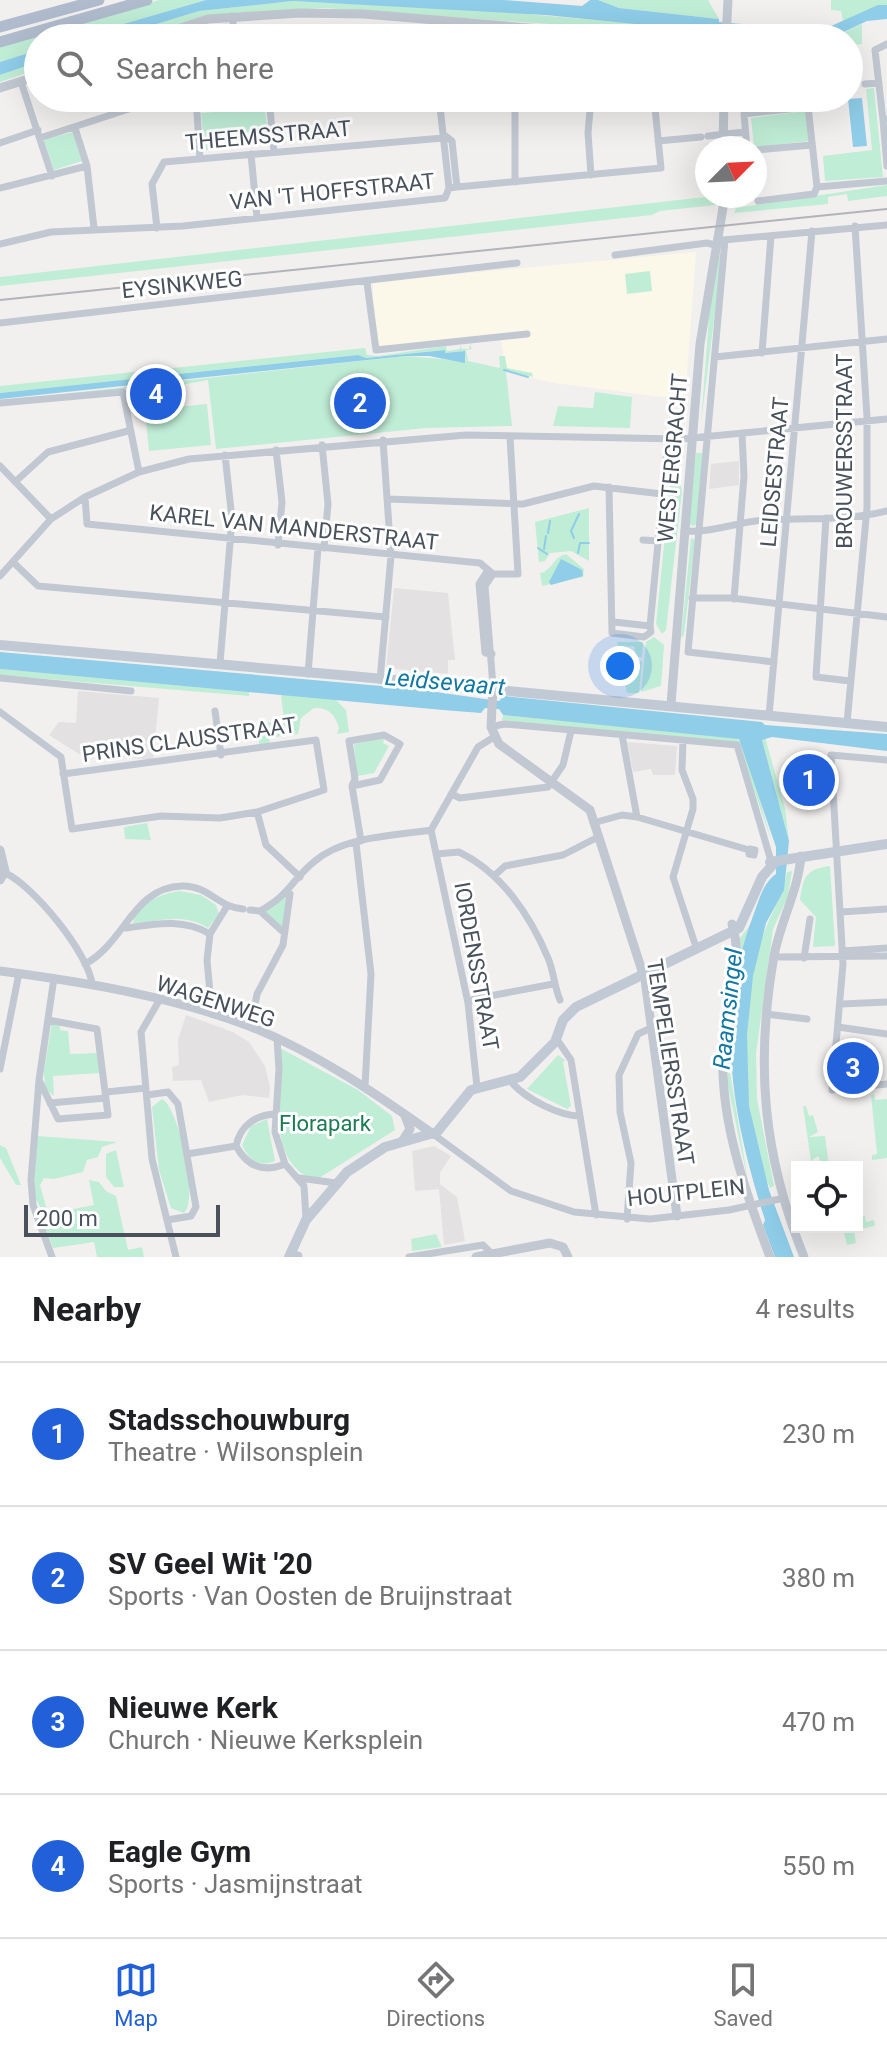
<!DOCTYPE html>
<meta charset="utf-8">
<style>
body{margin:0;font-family:Roboto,sans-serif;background:#f6f6f6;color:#202124}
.controls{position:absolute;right:24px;bottom:24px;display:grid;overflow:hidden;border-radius:0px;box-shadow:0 8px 32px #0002}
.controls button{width:72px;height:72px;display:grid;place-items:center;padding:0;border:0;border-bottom:2px solid #e0e0e0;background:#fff;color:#202124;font:40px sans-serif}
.compass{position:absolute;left:695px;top:136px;width:72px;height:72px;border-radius:50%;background:#fff;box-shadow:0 8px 32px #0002;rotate:66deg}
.scale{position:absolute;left:24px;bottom:20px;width:196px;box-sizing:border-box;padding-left:8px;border:4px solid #48515c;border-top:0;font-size:22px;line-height:28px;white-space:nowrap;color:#48515c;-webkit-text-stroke:6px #fff;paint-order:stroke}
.you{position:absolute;left:620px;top:666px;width:28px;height:28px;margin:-20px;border:6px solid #fff;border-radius:50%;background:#1a73e8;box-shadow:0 0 0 12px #1a73e833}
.badge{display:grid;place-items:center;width:52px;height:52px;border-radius:50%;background:#2260da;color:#fff;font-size:26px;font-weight:700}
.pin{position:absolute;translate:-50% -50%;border:4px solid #fff;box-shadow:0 2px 8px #0006}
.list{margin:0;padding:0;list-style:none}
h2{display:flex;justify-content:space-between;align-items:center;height:104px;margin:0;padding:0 32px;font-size:34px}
h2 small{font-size:26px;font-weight:400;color:#757577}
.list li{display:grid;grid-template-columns:52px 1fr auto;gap:24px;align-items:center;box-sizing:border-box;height:144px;padding:0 32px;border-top:2px solid #e0e0e0}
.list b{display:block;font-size:30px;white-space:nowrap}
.list p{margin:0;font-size:26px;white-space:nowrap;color:#757577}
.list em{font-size:26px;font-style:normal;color:#757577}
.icon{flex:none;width:44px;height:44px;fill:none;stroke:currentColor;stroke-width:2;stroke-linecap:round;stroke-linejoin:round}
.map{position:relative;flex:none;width:887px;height:1257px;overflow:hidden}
.search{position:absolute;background:#fff;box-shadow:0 8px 32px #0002;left:24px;right:24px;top:24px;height:88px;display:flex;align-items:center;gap:20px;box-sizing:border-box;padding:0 28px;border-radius:44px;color:#757577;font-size:30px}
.sheet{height:680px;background:#fff}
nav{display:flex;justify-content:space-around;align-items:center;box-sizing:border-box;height:112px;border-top:2px solid #e0e0e0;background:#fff;font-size:22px;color:#757577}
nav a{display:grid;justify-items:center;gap:4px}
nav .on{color:#2260da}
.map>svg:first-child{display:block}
.commercial{fill:#fbf8ea}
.education{fill:#e3e1e1}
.green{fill:#c0edd6}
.water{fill:#8fcde8}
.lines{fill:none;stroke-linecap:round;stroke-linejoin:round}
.stream{stroke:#8fcde8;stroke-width:2}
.minor{stroke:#c1c8d1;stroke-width:7}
.tertiary{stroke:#c1c8d1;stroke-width:9}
.secondary{stroke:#c1c9d5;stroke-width:10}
.primary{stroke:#b0bccd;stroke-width:11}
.rail{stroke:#b2b4b9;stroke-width:2}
.labels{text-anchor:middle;stroke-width:6;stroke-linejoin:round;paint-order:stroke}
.street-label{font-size:22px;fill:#48515c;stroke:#fff}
.park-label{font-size:22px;fill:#1c7b55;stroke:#fff}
.water-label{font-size:24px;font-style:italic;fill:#1377a4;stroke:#fff}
</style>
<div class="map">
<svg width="887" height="1257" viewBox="0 0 887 1257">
<rect width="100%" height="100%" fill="#f2f0ef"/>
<path class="commercial" d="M696,252L685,400L555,383L506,372L501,339L374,353L373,282Z"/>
<path class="education" d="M739,461V485L709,489L711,464Z
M394,588L448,593L455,660H448V674L386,668Z
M78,691L159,698L153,760L79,754L49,735L59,722L76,723Z
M627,742L677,746L675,775H653L651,769L633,772Z
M186,1015L233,1032L249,1042L265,1066L270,1087L269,1098L243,1095L209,1102L201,1080L173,1081L172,1067L179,1065L178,1040Z
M434,1146L451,1156L440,1173V1184L457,1197L465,1241L444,1245L439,1189L415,1191L412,1151Z"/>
<path class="green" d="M159,0H206L75,38H38V50L0,62V46Z
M598,0H708L719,19L619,8Z
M831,0H887V5L843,21L841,11L831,10Z
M293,1L493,11L718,31V36L324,8L207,15L132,38H111L199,11Z
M227,23L229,38H191L189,33Z
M862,24V44L853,45L855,65L850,66L849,71V38H832Z
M38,62V69L0,82V75Z
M874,88L883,177L825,181L823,156L872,150L866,89Z
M265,108L269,145L205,150L201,113Z
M806,111L810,141L754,147L751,118Z
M73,132L82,161L54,170L44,140Z
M887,185V196L848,201L847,194L828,197V204L734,213L736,208Z
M714,196L715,205L660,211L652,215L0,286V277Z
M717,256L722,257L701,423L712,278Z
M650,271L652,291L627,294L625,274Z
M470,344L472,349L466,350L468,361L500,368L499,356H505L507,368L532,373L533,377L502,370L506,372L512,426L426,428L216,449L208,380L160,389L130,388L0,401L405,356L466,361L464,351L445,353L444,350L366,358L358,355L0,393V386L365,348L367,355L378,356L446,346L447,351L460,349V345L462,349H469Z
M595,392L632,397L630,428L553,426L558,406L593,408Z
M207,404L211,445L149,451L145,410Z
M674,446H679L677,469L682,491L666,630L662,634L656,624Z
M696,453H704L697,524L693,526L689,524Z
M589,508V561L571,551L550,553L545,561L539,562L535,522Z
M691,538L695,540L684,635L681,638Z
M566,554L584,569L583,577L542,586L540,573C552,571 553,557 566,554Z
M654,637L664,645L661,686L641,692L646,642Z
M617,642H643L642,657H636L634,646L625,647V658L621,659Z
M642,661L639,693H627L621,662Z
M0,669L249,692V696L0,675Z
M281,694L335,699L346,710L349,732L337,734L339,728C335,715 329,707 314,708L301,718L298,734L269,738L270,747L260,749L256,724L284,721Z
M503,715L736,737L744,746L772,842L737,742L513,722L502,720Z
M765,737L785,808L789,841L762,740Z
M385,738L383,743L389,746L374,773L357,776L354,744Z
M147,823L151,840L125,839L124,827Z
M830,866L835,946L813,947L816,917L800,900C803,877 806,869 830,866Z
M792,871L788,896L773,929L756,1054L757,1099L774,1186L770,1188C740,1122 741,1021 758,952C764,924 782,900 787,872Z
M179,891L201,895L216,905L219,914L208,928C183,912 159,922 133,923C136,903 161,894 179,891Z
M290,891L282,931L260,911Z
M750,925L740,961L729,1067L749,1187L727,1081L740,938Z
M52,1022L60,1023V1030L68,1031L70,1054L97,1053L100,1073L53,1076L54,1096L45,1088L44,1071Z
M278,1047L358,1090L392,1116L395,1130L316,1180C265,1165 280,1089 278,1047Z
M558,1055L566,1061L563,1062L571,1106L567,1109L527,1089Z
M874,1094L875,1100L887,1099V1158L872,1160V1155L877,1154L871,1095Z
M162,1099C179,1108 199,1199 184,1213L171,1208L159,1170L152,1107Z
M803,1106H806L809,1116L813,1115L818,1132L809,1137L825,1136L829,1166L823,1167L818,1156L811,1161Z
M267,1119L275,1161C259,1168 248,1159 242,1145L251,1126Z
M37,1136L118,1142L102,1147L98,1157L87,1160L83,1172L54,1179L44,1178L40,1185L48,1214L94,1205L89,1180L99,1182L106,1191L116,1196L128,1250L142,1247L144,1257H97L94,1242L53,1248L44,1226L48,1223L34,1195Z
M0,1145L6,1148L21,1185H16L0,1158Z
M116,1150L124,1187H114L106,1177V1154Z
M865,1216L866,1222L874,1220L875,1226L854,1230L856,1243L847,1245L843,1228L857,1227V1218Z
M436,1234L442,1247L412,1251L411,1239Z"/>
<path class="water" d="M206,0H504L582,6L590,0H598L619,8L719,19V22L820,31L878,5H887V19L867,21L831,38H773L546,15L293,1L199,11L111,38H75Z
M38,50V62L0,75V62Z
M862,98L867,146L853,147L848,99Z
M445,350V353L465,351V363L429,356H405L0,399V393L358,355L366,358Z
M561,559L582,570L583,576L551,585L549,582Z
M0,652L415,689L499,701L504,696L762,722L765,725L887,734V751L772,737L762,740L789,841L784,890L766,923L753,976L747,1035L749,1106L769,1190L794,1257H775L763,1225L765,1220C733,1118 713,1022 753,916C759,901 762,884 776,874V847L739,739L503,715L499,709L485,708L481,713L443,710L0,669Z"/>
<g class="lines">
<path class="stream" d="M504,370L528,377
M548,533L550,521
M574,538L571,531L579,514
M538,548L547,554
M544,549L546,536
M578,553L580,543H589"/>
<path class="minor" d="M232,16L235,38
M436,38L438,21
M21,82L52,176
M865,84L879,83
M196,98L200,159
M269,98L274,152
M439,98L449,188
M591,98L588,133L591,175
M807,98L817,187
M886,119L883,120L887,166
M883,120L875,50L887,44
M75,128L87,166L94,228
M443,134L452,141L457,187
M708,136L745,132
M40,138L135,107L194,101
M658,141L701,137
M0,143L38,130
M747,148L744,114L808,107
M755,150L812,145
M251,154L257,218
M515,182V98
M0,188L87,166
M758,201L814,194L817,187L887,181
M157,228L152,184L164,162L443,138
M723,240L887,225
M725,240L688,652L774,662
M0,244L51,232L183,226L445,198L449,188L457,187L661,168L654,98
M615,255L707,243L715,245
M367,283L376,350L527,334
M0,323L517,263
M762,353L771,236
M715,357L887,339
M0,403L123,392L139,472
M322,445L328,504L324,548
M276,450L282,502L278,545
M0,466L51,519
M15,482L48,452L128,431
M609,487L612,633L644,637L651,632L650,626
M85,497L87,524L480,563L493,574
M388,499L523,504L594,486L662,494
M826,518L816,677L850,681
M684,531C712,533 737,522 764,520C804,518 847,521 887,511
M643,540L658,541
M13,562L38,586L386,617
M488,570L479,584L485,653L492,654
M493,574H518L510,437
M493,574L485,586L493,686
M0,576L51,519L85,497L139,472L189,459L466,435L681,439L887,419
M692,598H732L887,617
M734,599L744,476L742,433
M614,622L650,626
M650,626L668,439
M220,663L232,519L225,455
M308,674L318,548
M0,678L131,691
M380,680L391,556L383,440
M215,711L221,755
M0,712L61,757L72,829L161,816L220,818L257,812L324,790L316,740L63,774
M769,716L812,231
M847,723L867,508V417L855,226
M491,727L504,724L737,745L771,861
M622,735L637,817
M683,740L682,770L693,799V809L673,877L696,947
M887,760L831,755L843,964L832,1090L887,1084
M352,786L380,780L400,744L384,735L349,741L355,779L352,786L361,841
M451,794L460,798L548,787L563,765L571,731
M257,812L266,845L300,877
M593,823L622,815L637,817L749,850
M431,830L468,1003L477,1087
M431,830L478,747L494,737
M356,843L371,974L365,1086
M750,849L755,850L754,855L749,854Z
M436,854L459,852C501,872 530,915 548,958C554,972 554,986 560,1000
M5,873C33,885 89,954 92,984
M494,876L505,866L563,855L598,837
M250,910L260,911L282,931
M260,911C291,894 292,879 315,861C345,836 394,836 431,830
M841,912L887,909
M126,928C155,924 183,918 210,934
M842,951L887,948
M774,957L887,956
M804,958L810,919
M85,964C125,943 133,887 182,886C208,885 219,908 243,909
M160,999L141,1032L152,1159L176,1257
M468,1003L474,999L553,984
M841,1004L887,1002
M212,1014L207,960L210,934L226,908
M766,1014L807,1019
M251,1027L257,994L283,945L290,894
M838,1027L887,1034
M556,1038L571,1060L596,1215
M277,1039L279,1069L275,1132L285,1164L304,1186L306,1218
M0,1069L19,973
M40,1082L58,1119L108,1115L97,1029L48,1020
M513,1084C527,1099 559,1116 580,1116
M106,1092L146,1088
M147,1095L168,1092L178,1104L196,1207L191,1216L167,1220
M50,1103L106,1098
M275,1114C255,1115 240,1126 236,1146C247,1166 263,1173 285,1164
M433,1134L511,1191L574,1212L650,1219L729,1210L784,1198
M187,1154L236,1146
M299,1178L336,1183
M627,1219L631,1163L620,1112L619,1075L638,1034L651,1028
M52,1257L33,1205L31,1180L39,1080L54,978
M409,1257L483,1245L492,1254"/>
<path class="tertiary" d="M149,38L208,19L300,13L364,14L648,38
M726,38L728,0
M0,88L38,76
M723,148L724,98
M493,686L491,727L499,744L590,810L645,980L677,1216
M671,704L700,344L725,196
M0,850L5,871L0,880
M801,856C798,892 780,922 774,956C755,1064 763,1155 804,1257
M732,924C745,964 725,1012 723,1053C720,1121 746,1194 770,1257
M0,971C84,982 170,996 249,1026C315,1052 375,1093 433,1134
M403,1140L410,1129L405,1116
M298,1256V1257
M476,1257L550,1243L563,1247L568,1257"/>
<path class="secondary" d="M0,645C296,670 591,698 887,727
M770,862L887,844
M289,1257L306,1220L347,1172L385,1147L437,1132L471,1090L520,1077L555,1042L563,1020L576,1007L739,928L762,877L776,861"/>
<path class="primary" d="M0,27L99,0
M0,42L147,0"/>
<path class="rail" d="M0,300L887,209"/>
</g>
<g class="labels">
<g class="street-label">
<text transform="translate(268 135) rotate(-5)" y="8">THEEMSSTRAAT</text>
<text transform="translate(332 191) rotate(-6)" y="8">VAN 'T HOFFSTRAAT</text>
<text transform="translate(182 284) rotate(-6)" y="8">EYSINKWEG</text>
<text transform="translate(844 451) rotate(-90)" y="8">BROUWERSSTRAAT</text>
<text transform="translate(672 458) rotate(-85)" y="8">WESTERGRACHT</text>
<text transform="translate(774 472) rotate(-85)" y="8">LEIDSESTRAAT</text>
<text transform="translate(294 527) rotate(6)" y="8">KAREL VAN MANDERSTRAAT</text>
<text transform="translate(189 739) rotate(-8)" y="8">PRINS CLAUSSTRAAT</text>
<text transform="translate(477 966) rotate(80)" y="8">IORDENSSTRAAT</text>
<text transform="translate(216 1001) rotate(18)" y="8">WAGENWEG</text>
<text transform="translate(671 1062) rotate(81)" y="8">TEMPELIERSSTRAAT</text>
<text transform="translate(686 1192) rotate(-6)" y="8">HOUTPLEIN</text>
</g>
<g class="park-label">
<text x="325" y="1131">Florapark</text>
</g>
<g class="water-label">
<text transform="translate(445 682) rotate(5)" y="8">Leidsevaart</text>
<text transform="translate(728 1009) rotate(-84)" y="8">Raamsingel</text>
</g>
</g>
</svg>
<div class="controls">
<button><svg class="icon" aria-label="locate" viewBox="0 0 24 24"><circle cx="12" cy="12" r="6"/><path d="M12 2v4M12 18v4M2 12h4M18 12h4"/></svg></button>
</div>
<svg class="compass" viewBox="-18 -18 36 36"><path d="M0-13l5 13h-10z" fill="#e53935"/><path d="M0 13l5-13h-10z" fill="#757577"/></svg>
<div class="scale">200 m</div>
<div class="you"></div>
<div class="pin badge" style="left:809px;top:780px">1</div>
<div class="pin badge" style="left:360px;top:403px">2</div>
<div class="pin badge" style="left:853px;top:1068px">3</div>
<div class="pin badge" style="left:156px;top:394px">4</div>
<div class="search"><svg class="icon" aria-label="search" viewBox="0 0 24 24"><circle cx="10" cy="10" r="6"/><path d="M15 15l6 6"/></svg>Search here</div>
</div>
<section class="sheet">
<h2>Nearby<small>4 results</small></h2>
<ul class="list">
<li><span class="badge">1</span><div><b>Stadsschouwburg</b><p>Theatre · Wilsonsplein</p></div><em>230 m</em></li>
<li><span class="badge">2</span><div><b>SV Geel Wit '20</b><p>Sports · Van Oosten de Bruijnstraat</p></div><em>380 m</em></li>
<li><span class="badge">3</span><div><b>Nieuwe Kerk</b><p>Church · Nieuwe Kerksplein</p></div><em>470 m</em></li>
<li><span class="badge">4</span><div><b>Eagle Gym</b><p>Sports · Jasmijnstraat</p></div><em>550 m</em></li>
</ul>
</section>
<nav>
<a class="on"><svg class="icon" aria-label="map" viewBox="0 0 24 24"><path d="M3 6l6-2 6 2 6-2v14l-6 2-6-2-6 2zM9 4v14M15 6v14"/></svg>Map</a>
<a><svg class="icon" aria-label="directions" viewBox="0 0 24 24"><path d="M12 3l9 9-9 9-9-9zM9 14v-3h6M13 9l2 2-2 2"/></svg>Directions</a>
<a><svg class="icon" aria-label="saved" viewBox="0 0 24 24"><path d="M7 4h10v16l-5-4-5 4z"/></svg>Saved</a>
</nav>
